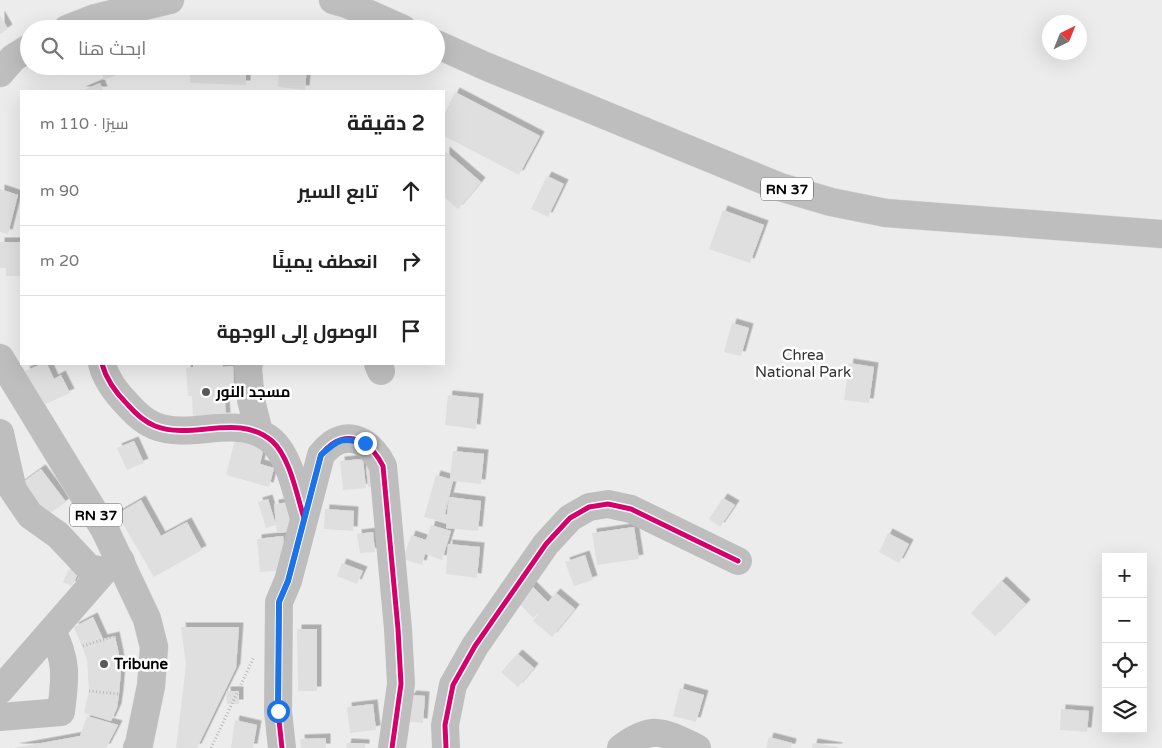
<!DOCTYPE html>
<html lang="ar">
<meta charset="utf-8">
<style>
body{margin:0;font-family:"Varela Round",Cairo,sans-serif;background:#f6f6f6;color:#222;direction:rtl}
.controls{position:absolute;right:15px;bottom:15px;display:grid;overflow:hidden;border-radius:0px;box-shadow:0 5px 20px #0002}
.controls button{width:45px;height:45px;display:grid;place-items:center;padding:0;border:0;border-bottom:1px solid #e0e0e0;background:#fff;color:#222;font:25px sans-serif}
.compass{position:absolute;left:1042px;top:15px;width:45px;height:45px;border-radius:50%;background:#fff;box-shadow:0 5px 20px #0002;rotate:43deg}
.stop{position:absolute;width:15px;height:15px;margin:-11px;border:4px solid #1a73e8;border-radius:50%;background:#fff}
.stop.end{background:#1a73e8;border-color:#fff;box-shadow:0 1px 5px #0008}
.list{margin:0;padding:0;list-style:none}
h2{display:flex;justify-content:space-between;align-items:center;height:65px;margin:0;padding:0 20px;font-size:21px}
h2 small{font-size:16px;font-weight:400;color:#767676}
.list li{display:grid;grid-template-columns:32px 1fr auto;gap:15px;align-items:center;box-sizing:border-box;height:70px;padding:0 20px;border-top:1px solid #e0e0e0}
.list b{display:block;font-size:19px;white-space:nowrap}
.list em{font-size:16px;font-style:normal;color:#767676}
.icon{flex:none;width:28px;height:28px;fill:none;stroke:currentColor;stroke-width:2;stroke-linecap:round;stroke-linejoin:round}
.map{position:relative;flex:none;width:1162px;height:748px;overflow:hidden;direction:ltr}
.search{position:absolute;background:#fff;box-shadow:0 5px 20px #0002;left:20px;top:20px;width:425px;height:55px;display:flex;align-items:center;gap:12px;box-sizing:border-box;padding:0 18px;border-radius:28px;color:#767676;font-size:19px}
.panel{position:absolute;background:#fff;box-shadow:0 5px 20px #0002;left:20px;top:90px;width:425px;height:275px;border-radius:0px;direction:rtl}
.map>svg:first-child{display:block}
.green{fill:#ececec;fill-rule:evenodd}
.building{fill:#dfdfdf;filter:url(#shadow)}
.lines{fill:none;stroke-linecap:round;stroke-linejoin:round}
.major-casing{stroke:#dbdbdb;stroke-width:29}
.path{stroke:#b9b9b9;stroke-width:3;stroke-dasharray:1 2.5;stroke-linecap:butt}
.minor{stroke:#bebebe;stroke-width:28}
.major{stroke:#bebebe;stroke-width:28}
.cycleway-casing{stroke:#fff;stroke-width:8}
.cycleway{stroke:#d6006c;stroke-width:5}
.route{stroke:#1a73e8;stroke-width:6}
.poi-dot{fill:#595959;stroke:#fff;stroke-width:2}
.labels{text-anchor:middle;stroke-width:5;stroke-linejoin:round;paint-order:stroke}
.shield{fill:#fff;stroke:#4c4c4c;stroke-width:1}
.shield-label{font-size:14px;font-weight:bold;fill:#000}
.park-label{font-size:15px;fill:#333;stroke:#fff}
.poi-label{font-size:15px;font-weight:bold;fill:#000;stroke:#fff;text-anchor:start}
</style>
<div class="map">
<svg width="1162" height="748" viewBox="0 0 1162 748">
<defs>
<filter id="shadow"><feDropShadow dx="4.5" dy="-4.5" stdDeviation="0" flood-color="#0004"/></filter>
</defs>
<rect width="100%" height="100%" fill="#fff"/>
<path class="green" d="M0,0H1162V748H0ZM1050,22H1080V52H1050ZM29,29H436V66H29ZM21,91H444V364H21ZM1106,557H1143V729H1106Z"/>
<path class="building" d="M0,15L8,29L0,34Z
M99,66H116L119,74L104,80Z
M190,66L246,67V85L190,83Z
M279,66H307L305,90L278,87Z
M100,83L103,91H81Z
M455,92L540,136L519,175L444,136V115Z
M445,151L481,182L458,209L444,197Z
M547,176L564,184L548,217L531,209Z
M0,189L18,195L8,234L0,232Z
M723,210L764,225L750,263L709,249Z
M0,242H21V276H6V268H0Z
M732,323L749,328L741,356L724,352Z
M849,363L874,367L869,403L844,400Z
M42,364H47L54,379L61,375L70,393L41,406L25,371Z
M193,364H222L223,367L233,366L234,388H224L226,417L193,419L192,396H188L186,368L193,367Z
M448,395L479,398L476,429L445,425Z
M235,439L264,447L260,464L274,468L269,487L226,475Z
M134,441L144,463L127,470L117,448Z
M453,451L484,454L481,484L453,481L445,514L447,515L449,497L481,501L478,531L446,528L447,523L424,517L436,475L450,479Z
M363,459L366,488L343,490L340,461Z
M377,464L380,486L368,487L366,465Z
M41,469L66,502L39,521L15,488Z
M723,498L735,505L720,527L709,519Z
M268,499L276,525L274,504L291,502L295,531L277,533L276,525L266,528L258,502Z
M141,500L161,536L187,522L202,550L154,577L117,514Z
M325,509L354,511L353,531L324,529Z
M431,525L451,531L442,560L425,554L422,565L403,559L411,535L426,540Z
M634,527L639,559L597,565L592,533Z
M373,532L375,552L360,553L357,534Z
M888,533L909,544L899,563L879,552Z
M283,536L287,570L260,572L257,539Z
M448,544L480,547L477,578L446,574Z
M585,555L593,580L574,586L565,562Z
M342,563L363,571L357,584L337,576Z
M69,569L78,574L72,586L63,582Z
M1002,581L1026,604L995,636L971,613Z
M531,585L548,602L556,593L575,609L552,637L533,621L541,611L533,618L516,600Z
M93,617L103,639L115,636L119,655L121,670L119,694L117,708L111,721L84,713L89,691L87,659L74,627Z
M181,627H239L236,668L197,748H176L186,665Z
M297,629H317V691H298Z
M518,654L534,668L518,687L501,672Z
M680,688L704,695L696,722L673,716Z
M226,691H239V704H227Z
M412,695L425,696L423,723L393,720Z
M373,704L376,730L350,733L347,707Z
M1061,709L1089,711L1087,732L1060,730Z
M87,716L118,725L106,748H14L80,736Z
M235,720L257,725L253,748H231Z
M769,737L792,743L791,748H766Z
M326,738V748H301L300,739Z
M347,743L365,744V748H346Z
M813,743L838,747V748H812Z"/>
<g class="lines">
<g class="major-casing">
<path id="major" d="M333,0L347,4L403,29
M67,29L95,18L170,0
M436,44L485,66L780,187L831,202L886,213L1162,234
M0,73L13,58L29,48
M0,358L105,530L147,619L154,647L151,686L139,744L137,748"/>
</g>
<path class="path" d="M83,646L115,636
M89,691L119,694
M211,748L254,657"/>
<path class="minor" d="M102,364C106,379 117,394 128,405C135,413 145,422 155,426C193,441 238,412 272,441C290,457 297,496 304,518
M249,364L248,368L251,400L259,432
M378,364L381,371
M0,433L13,490L30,515L58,535L89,568L104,571L121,561
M0,690L104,571
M0,717L61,712C65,678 68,662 52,631
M282,748L278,711L279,602L288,581L321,455C324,451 328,447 332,444C355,429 374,448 383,466L398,629L401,684L392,748
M446,748L445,725L453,685L475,646L546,544L570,518L589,507L608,504L631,509L738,561
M621,748C653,724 664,732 697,748"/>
<use href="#major" class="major"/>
<g class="cycleway-casing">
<path id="cycleway" d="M102,364C106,379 117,394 128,405C135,413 145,422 155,426C193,441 238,412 272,441C290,457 297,496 304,518
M282,748L278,711L279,602L288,581L321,455C324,451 328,447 332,444C355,429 374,448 383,466L398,629L401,684L392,748
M446,748L445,725L453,685L475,646L546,544L570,518L589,507L608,504L631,509L738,561"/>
</g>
<use href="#cycleway" class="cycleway"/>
</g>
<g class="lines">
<path class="route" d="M278,711L279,602L288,581L321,455C338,439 342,437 365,443"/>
</g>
<g class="poi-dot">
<circle cx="206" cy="392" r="5"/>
<circle cx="104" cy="664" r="5"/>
</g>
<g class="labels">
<g class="shield">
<rect x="761" y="177.5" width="52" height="23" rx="4"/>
<rect x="70" y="503.5" width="52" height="23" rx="4"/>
</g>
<g class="shield-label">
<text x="787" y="194">RN 37</text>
<text x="96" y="520">RN 37</text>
</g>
<g class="park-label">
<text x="803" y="360">Chrea<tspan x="803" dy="17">National Park</tspan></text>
</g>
<g class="poi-label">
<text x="216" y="397">مسجد النور</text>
<text x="114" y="669">Tribune</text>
</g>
</g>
</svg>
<div class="controls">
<button>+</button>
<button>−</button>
<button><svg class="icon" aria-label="locate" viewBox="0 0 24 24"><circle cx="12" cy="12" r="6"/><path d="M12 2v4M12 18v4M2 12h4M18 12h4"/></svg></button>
<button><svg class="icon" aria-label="layers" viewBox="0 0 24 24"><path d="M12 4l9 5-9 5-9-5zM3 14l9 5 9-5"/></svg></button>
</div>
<svg class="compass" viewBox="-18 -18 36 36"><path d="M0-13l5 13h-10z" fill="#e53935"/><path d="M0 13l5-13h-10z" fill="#767676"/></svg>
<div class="stop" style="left:278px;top:711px"></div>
<div class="stop end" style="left:365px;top:443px"></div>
<div class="search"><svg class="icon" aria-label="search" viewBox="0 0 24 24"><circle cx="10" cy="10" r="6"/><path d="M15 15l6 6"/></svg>ابحث هنا</div>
<section class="panel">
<h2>2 دقيقة<small>سيرًا · 110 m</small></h2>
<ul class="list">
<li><svg class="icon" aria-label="ahead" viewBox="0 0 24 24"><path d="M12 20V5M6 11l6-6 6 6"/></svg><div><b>تابع السير</b></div><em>90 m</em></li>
<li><svg class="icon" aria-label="right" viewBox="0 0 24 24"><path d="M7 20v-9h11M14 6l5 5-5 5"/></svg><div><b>انعطف يمينًا</b></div><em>20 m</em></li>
<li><svg class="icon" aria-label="arrive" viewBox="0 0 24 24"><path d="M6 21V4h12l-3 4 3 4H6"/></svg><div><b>الوصول إلى الوجهة</b></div></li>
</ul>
</section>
</div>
